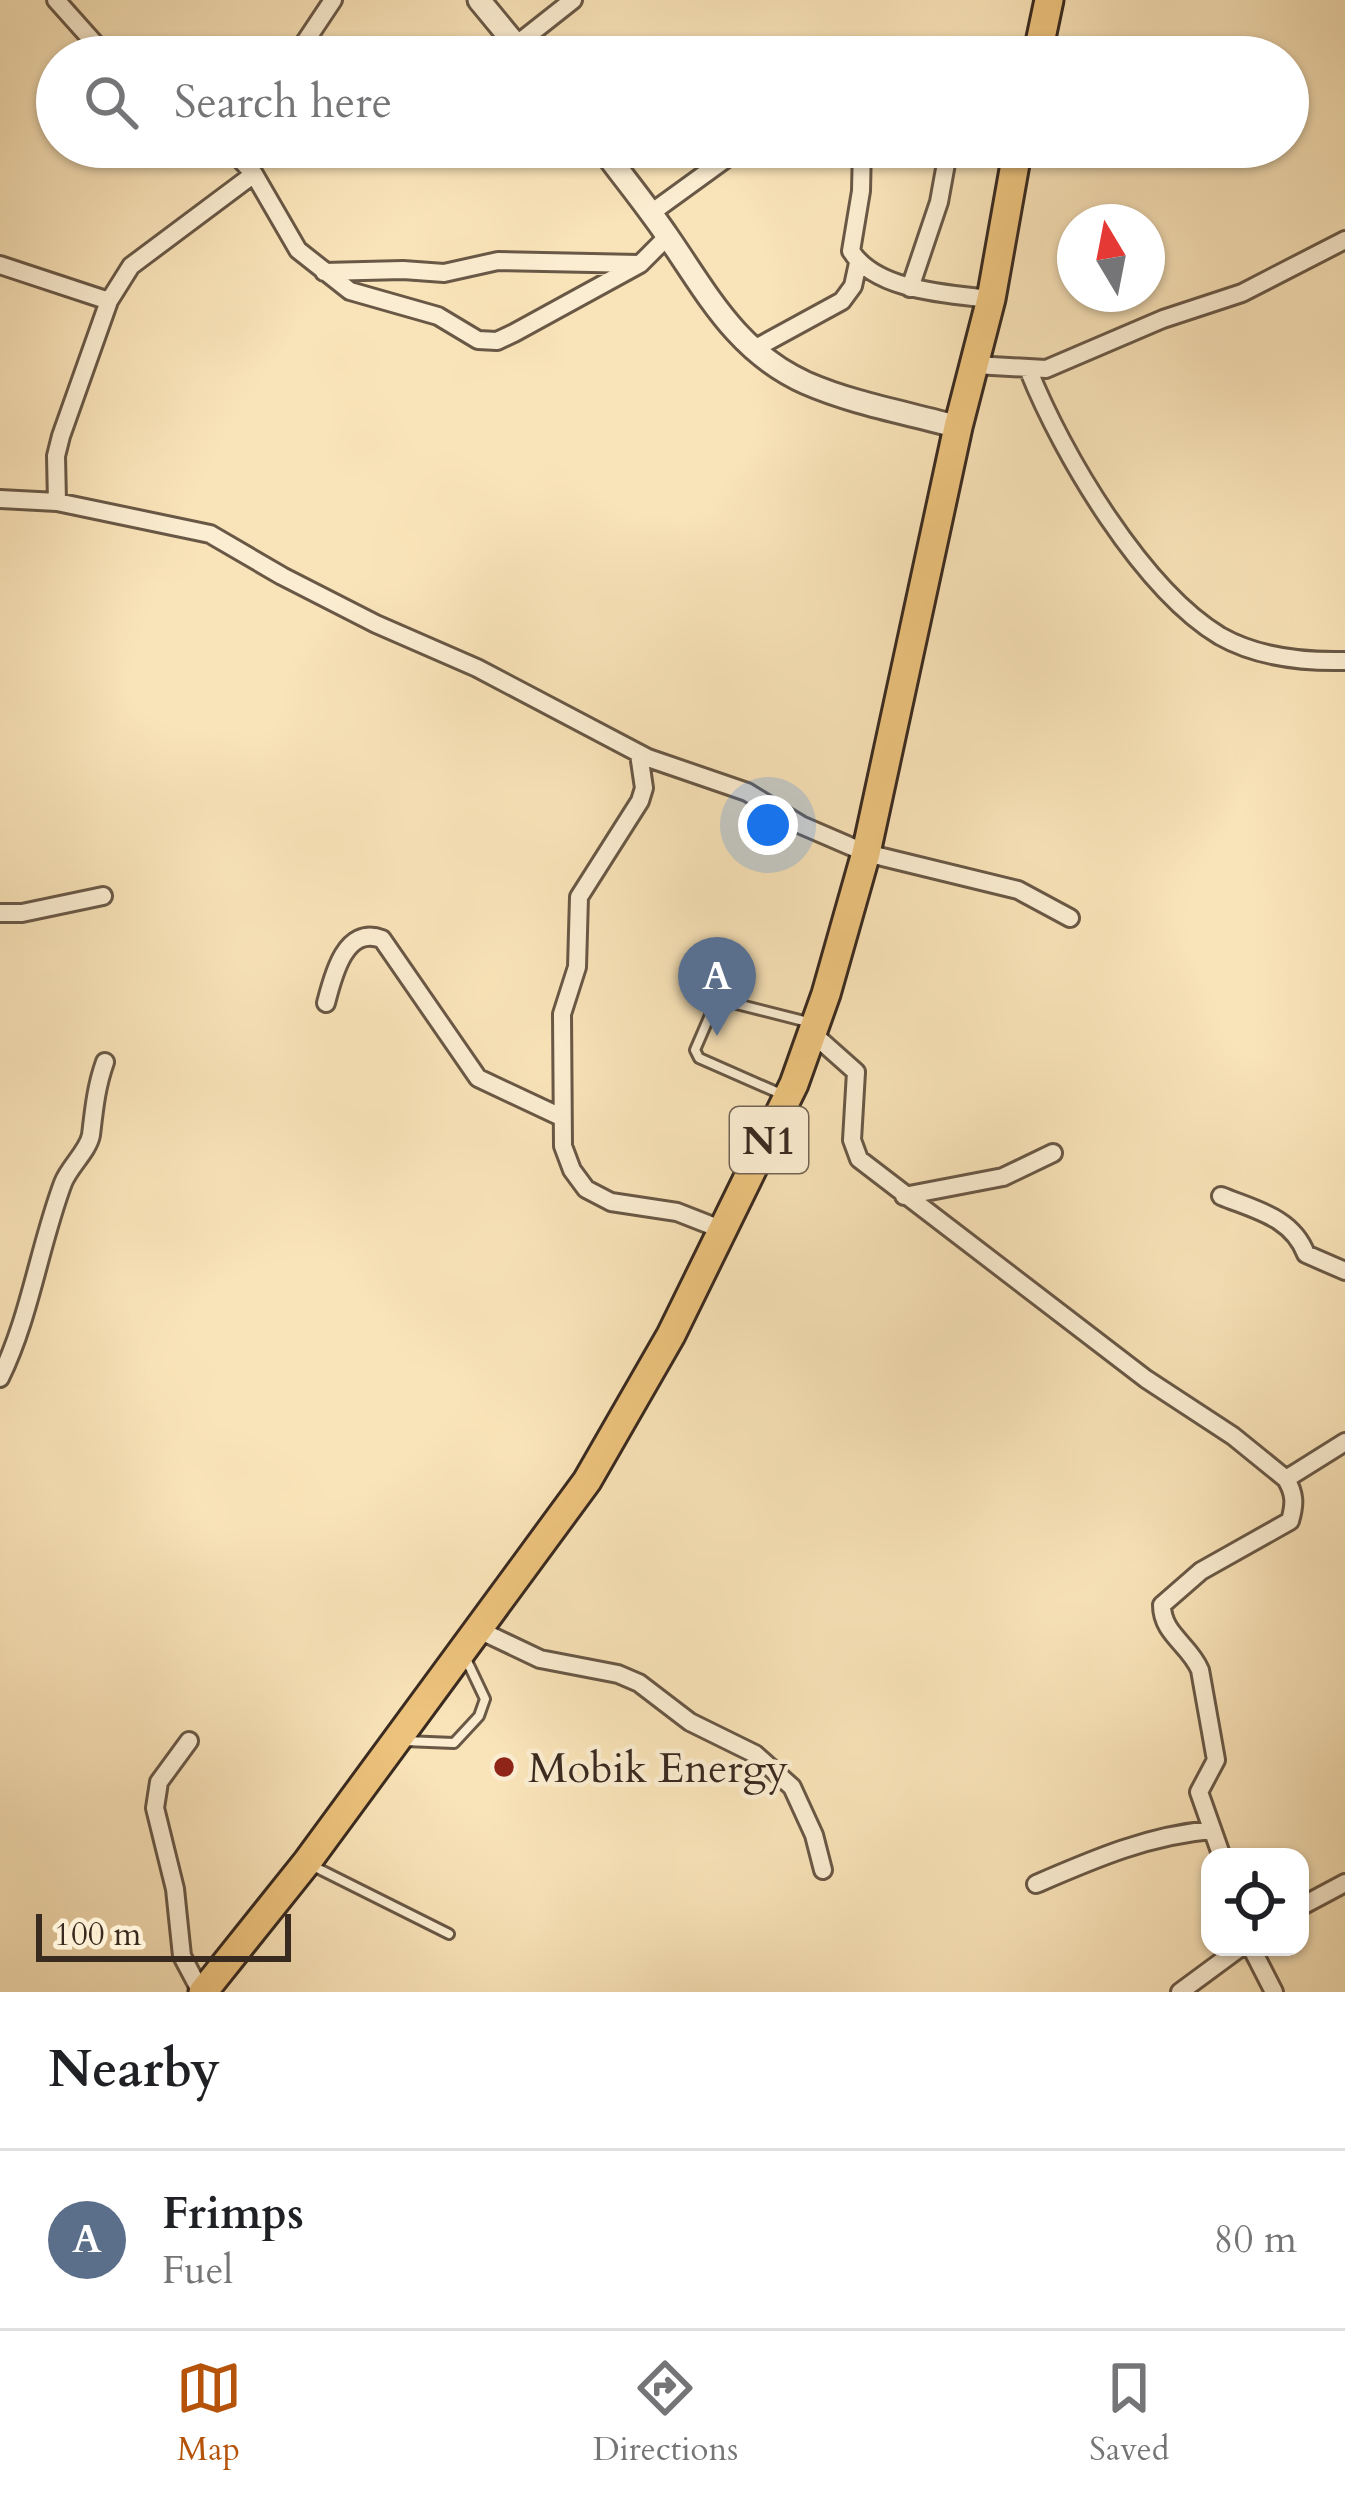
<!DOCTYPE html>
<style>
body{margin:0;font-family:Cardo,serif;background:#f6f6f6;color:#202124}
.controls{position:absolute;right:36px;bottom:36px;display:grid;overflow:hidden;border-radius:24px;box-shadow:0 3px 9px #0004}
.controls button{width:108px;height:108px;display:grid;place-items:center;padding:0;border:0;border-bottom:3px solid #e0e0e0;background:#fff;color:#202124;font:60px sans-serif}
.compass{position:absolute;left:1057px;top:204px;width:108px;height:108px;border-radius:50%;background:#fff;box-shadow:0 3px 9px #0004;rotate:350deg}
.scale{position:absolute;left:36px;bottom:30px;width:255px;box-sizing:border-box;padding-left:12px;border:6px solid #392a20;border-top:0;font-size:33px;line-height:42px;white-space:nowrap;color:#392a20;-webkit-text-stroke:9px #fbedd1;paint-order:stroke}
.you{position:absolute;left:768px;top:825px;width:42px;height:42px;margin:-30px;border:9px solid #fff;border-radius:50%;background:#1a73e8;box-shadow:0 0 0 18px #1a73e833}
.badge{display:grid;place-items:center;width:78px;height:78px;border-radius:50%;background:#b45309;color:#fff;font-size:39px;font-weight:700}
.pin{position:absolute;translate:-50% -99px;filter:drop-shadow(0 3px 6px #0008)}
.pin::after{content:'';position:absolute;top:63px;width:42px;height:36px;background:inherit;clip-path:polygon(0 0,100% 0,50% 100%)}
.list{margin:0;padding:0;list-style:none}
h2{display:flex;justify-content:space-between;align-items:center;height:156px;margin:0;padding:0 48px;font-size:51px}
h2 small{font-size:39px;font-weight:400;color:#757577}
.list li{display:grid;grid-template-columns:78px 1fr auto;gap:36px;align-items:center;box-sizing:border-box;height:180px;padding:0 48px;border-top:3px solid #e0e0e0}
.list b{display:block;font-size:45px;white-space:nowrap}
.list p{margin:0;font-size:39px;white-space:nowrap;color:#757577}
.list em{font-size:39px;font-style:normal;color:#757577}
.icon{flex:none;width:66px;height:66px;fill:none;stroke:currentColor;stroke-width:2;stroke-linecap:round;stroke-linejoin:round}
.map{position:relative;flex:none;width:1345px;height:1992px;overflow:hidden}
.search{position:absolute;background:#fff;box-shadow:0 3px 9px #0004;left:36px;right:36px;top:36px;height:132px;display:flex;align-items:center;gap:30px;box-sizing:border-box;padding:0 42px;border-radius:66px;color:#757577;font-size:45px}
.sheet{height:336px;background:#fff}
nav{display:flex;justify-content:space-around;align-items:center;box-sizing:border-box;height:168px;border-top:3px solid #e0e0e0;background:#fff;font-size:33px;color:#757577}
nav a{display:grid;justify-items:center;gap:6px}
nav .on{color:#b45309}
.map>svg:first-child{display:block}
.lines{fill:none;stroke-linecap:round;stroke-linejoin:round}
.service-casing{stroke:#695846;stroke-width:14}
.minor-casing{stroke:#695846;stroke-width:22}
.tertiary-casing{stroke:#695846;stroke-width:27}
.trunk-casing{stroke:#392a20;stroke-width:33}
.service{stroke:#fbedd1;stroke-width:8}
.minor{stroke:#fbedd1;stroke-width:16}
.tertiary{stroke:#fbedd1;stroke-width:21}
.trunk{stroke:#ecc27c;stroke-width:27}
.poi-dot{fill:#8f2418;stroke:#fbedd1;stroke-width:4.5}
.labels{text-anchor:middle;stroke-width:9;stroke-linejoin:round;paint-order:stroke}
.shield{fill:#fbedd1;stroke:#736455;stroke-width:3}
.shield-label{font-size:39px;font-weight:bold;fill:#392a20}
.poi-label{font-size:42px;fill:#392a20;stroke:#fbedd1;text-anchor:start}
</style>
<div class="map">
<svg width="1345" height="1992" viewBox="0 0 1345 1992">
<rect width="100%" height="100%" fill="#f9e3b8"/>
<filter id="stains"><feTurbulence type="fractalNoise" baseFrequency=".00167" numOctaves="4"/><feColorMatrix values="0 0 0 0 .2 0 0 0 0 .09 0 0 0 0 .02 0 0 0 .5 -.17"/></filter>
<radialGradient id="worn" r=".72"><stop offset=".6" stop-color="#630" stop-opacity="0"/><stop offset="1" stop-color="#630" stop-opacity=".3"/></radialGradient>
<g class="lines">
<g class="service-casing">
<path id="service" d="M781,1094L699,1058L695,1050L717,999L808,1022
M405,1741L454,1743L479,1716L485,1699L467,1661
M311,1865L449,1934"/>
</g>
<g class="minor-casing">
<path id="minor" d="M56,0L107,57
M516,45L573,0
M295,57L333,0
M229,147L254,174L298,250L350,291L438,316L478,340L497,341L514,333L640,264L668,236
M862,147L861,191L851,251C876,291 948,294 991,299
M651,213L742,147
M0,265L109,301
M324,272L403,270L444,273L498,261L639,264
M910,288L939,202L949,147
M754,349L842,301L853,286L858,263
M975,365L1046,369L1163,319L1242,293L1345,240
M1029,371C1062,454 1142,589 1220,636C1257,657 1304,662 1345,661
M0,499L57,502L210,534L282,576L376,624L477,668L648,758L747,792L801,825L866,853L1018,890L1070,918
M57,502L56,456L61,436L109,301L131,266L254,174
M639,754L644,788L640,801L579,897L577,967L562,1014L563,1146L572,1170L586,1189L611,1202L677,1212L723,1230
M0,913H22L103,896
M326,1003C333,976 345,925 382,939L478,1078L561,1117
M811,1032L856,1072L852,1140L859,1159L1146,1379L1233,1436L1286,1479C1295,1494 1295,1504 1290,1521L1201,1571L1162,1605C1162,1634 1189,1644 1200,1670L1216,1760L1199,1792L1222,1857
M904,1196L1003,1177L1053,1153
M1221,1196C1255,1210 1292,1217 1306,1254L1345,1271
M0,1378C30,1317 39,1247 63,1183C69,1167 88,1151 91,1135C94,1110 96,1087 105,1062
M1286,1479L1345,1442
M479,1630L540,1659L618,1674L639,1683L690,1722L755,1754L792,1787L814,1835L823,1870
M189,1741L159,1782L155,1808L175,1889L182,1956L201,1992
M1036,1884C1094,1859 1149,1835 1212,1830
M1300,1907L1345,1883
M1251,1947L1274,1992
M1180,1992L1241,1947"/>
</g>
<g class="tertiary-casing">
<path id="tertiary" d="M479,0L526,57
M601,147C623,177 647,206 668,237C708,295 737,352 806,383C854,404 908,413 958,427"/>
</g>
<g class="trunk-casing">
<path id="trunk" d="M1037,57L1049,0
M203,1992L307,1862L587,1481L671,1335L794,1084L826,994L866,853L958,427L991,299L1018,147"/>
</g>
<use href="#service" class="service"/>
<use href="#minor" class="minor"/>
<use href="#tertiary" class="tertiary"/>
<use href="#trunk" class="trunk"/>
</g>
<circle class="poi-dot" cx="504" cy="1767" r="12"/>
<g class="labels">
<rect class="shield" x="730" y="1107" width="78" height="66" rx="9"/>
<g class="shield-label">
<text x="769" y="1154">N1</text>
</g>
<g class="poi-label">
<text x="528" y="1782">Mobik Energy</text>
</g>
</g>
<rect width="100%" height="100%" filter="url(#stains)"/>
<rect width="100%" height="100%" fill="url(#worn)"/>
</svg>
<div class="controls">
<button><svg class="icon" aria-label="locate" viewBox="0 0 24 24"><circle cx="12" cy="12" r="6"/><path d="M12 2v4M12 18v4M2 12h4M18 12h4"/></svg></button>
</div>
<svg class="compass" viewBox="-18 -18 36 36"><path d="M0-13l5 13h-10z" fill="#e53935"/><path d="M0 13l5-13h-10z" fill="#757577"/></svg>
<div class="scale">100 m</div>
<div class="you"></div>
<div class="pin badge" style="left:717px;top:1036px;background:#5c6f8a">A</div>
<div class="search"><svg class="icon" aria-label="search" viewBox="0 0 24 24"><circle cx="10" cy="10" r="6"/><path d="M15 15l6 6"/></svg>Search here</div>
</div>
<section class="sheet">
<h2>Nearby<small></small></h2>
<ul class="list">
<li><span class="badge" style="background:#5c6f8a">A</span><div><b>Frimps</b><p>Fuel</p></div><em>80 m</em></li>
</ul>
</section>
<nav>
<a class="on"><svg class="icon" aria-label="map" viewBox="0 0 24 24"><path d="M3 6l6-2 6 2 6-2v14l-6 2-6-2-6 2zM9 4v14M15 6v14"/></svg>Map</a>
<a><svg class="icon" aria-label="directions" viewBox="0 0 24 24"><path d="M12 3l9 9-9 9-9-9zM9 14v-3h6M13 9l2 2-2 2"/></svg>Directions</a>
<a><svg class="icon" aria-label="saved" viewBox="0 0 24 24"><path d="M7 4h10v16l-5-4-5 4z"/></svg>Saved</a>
</nav>
